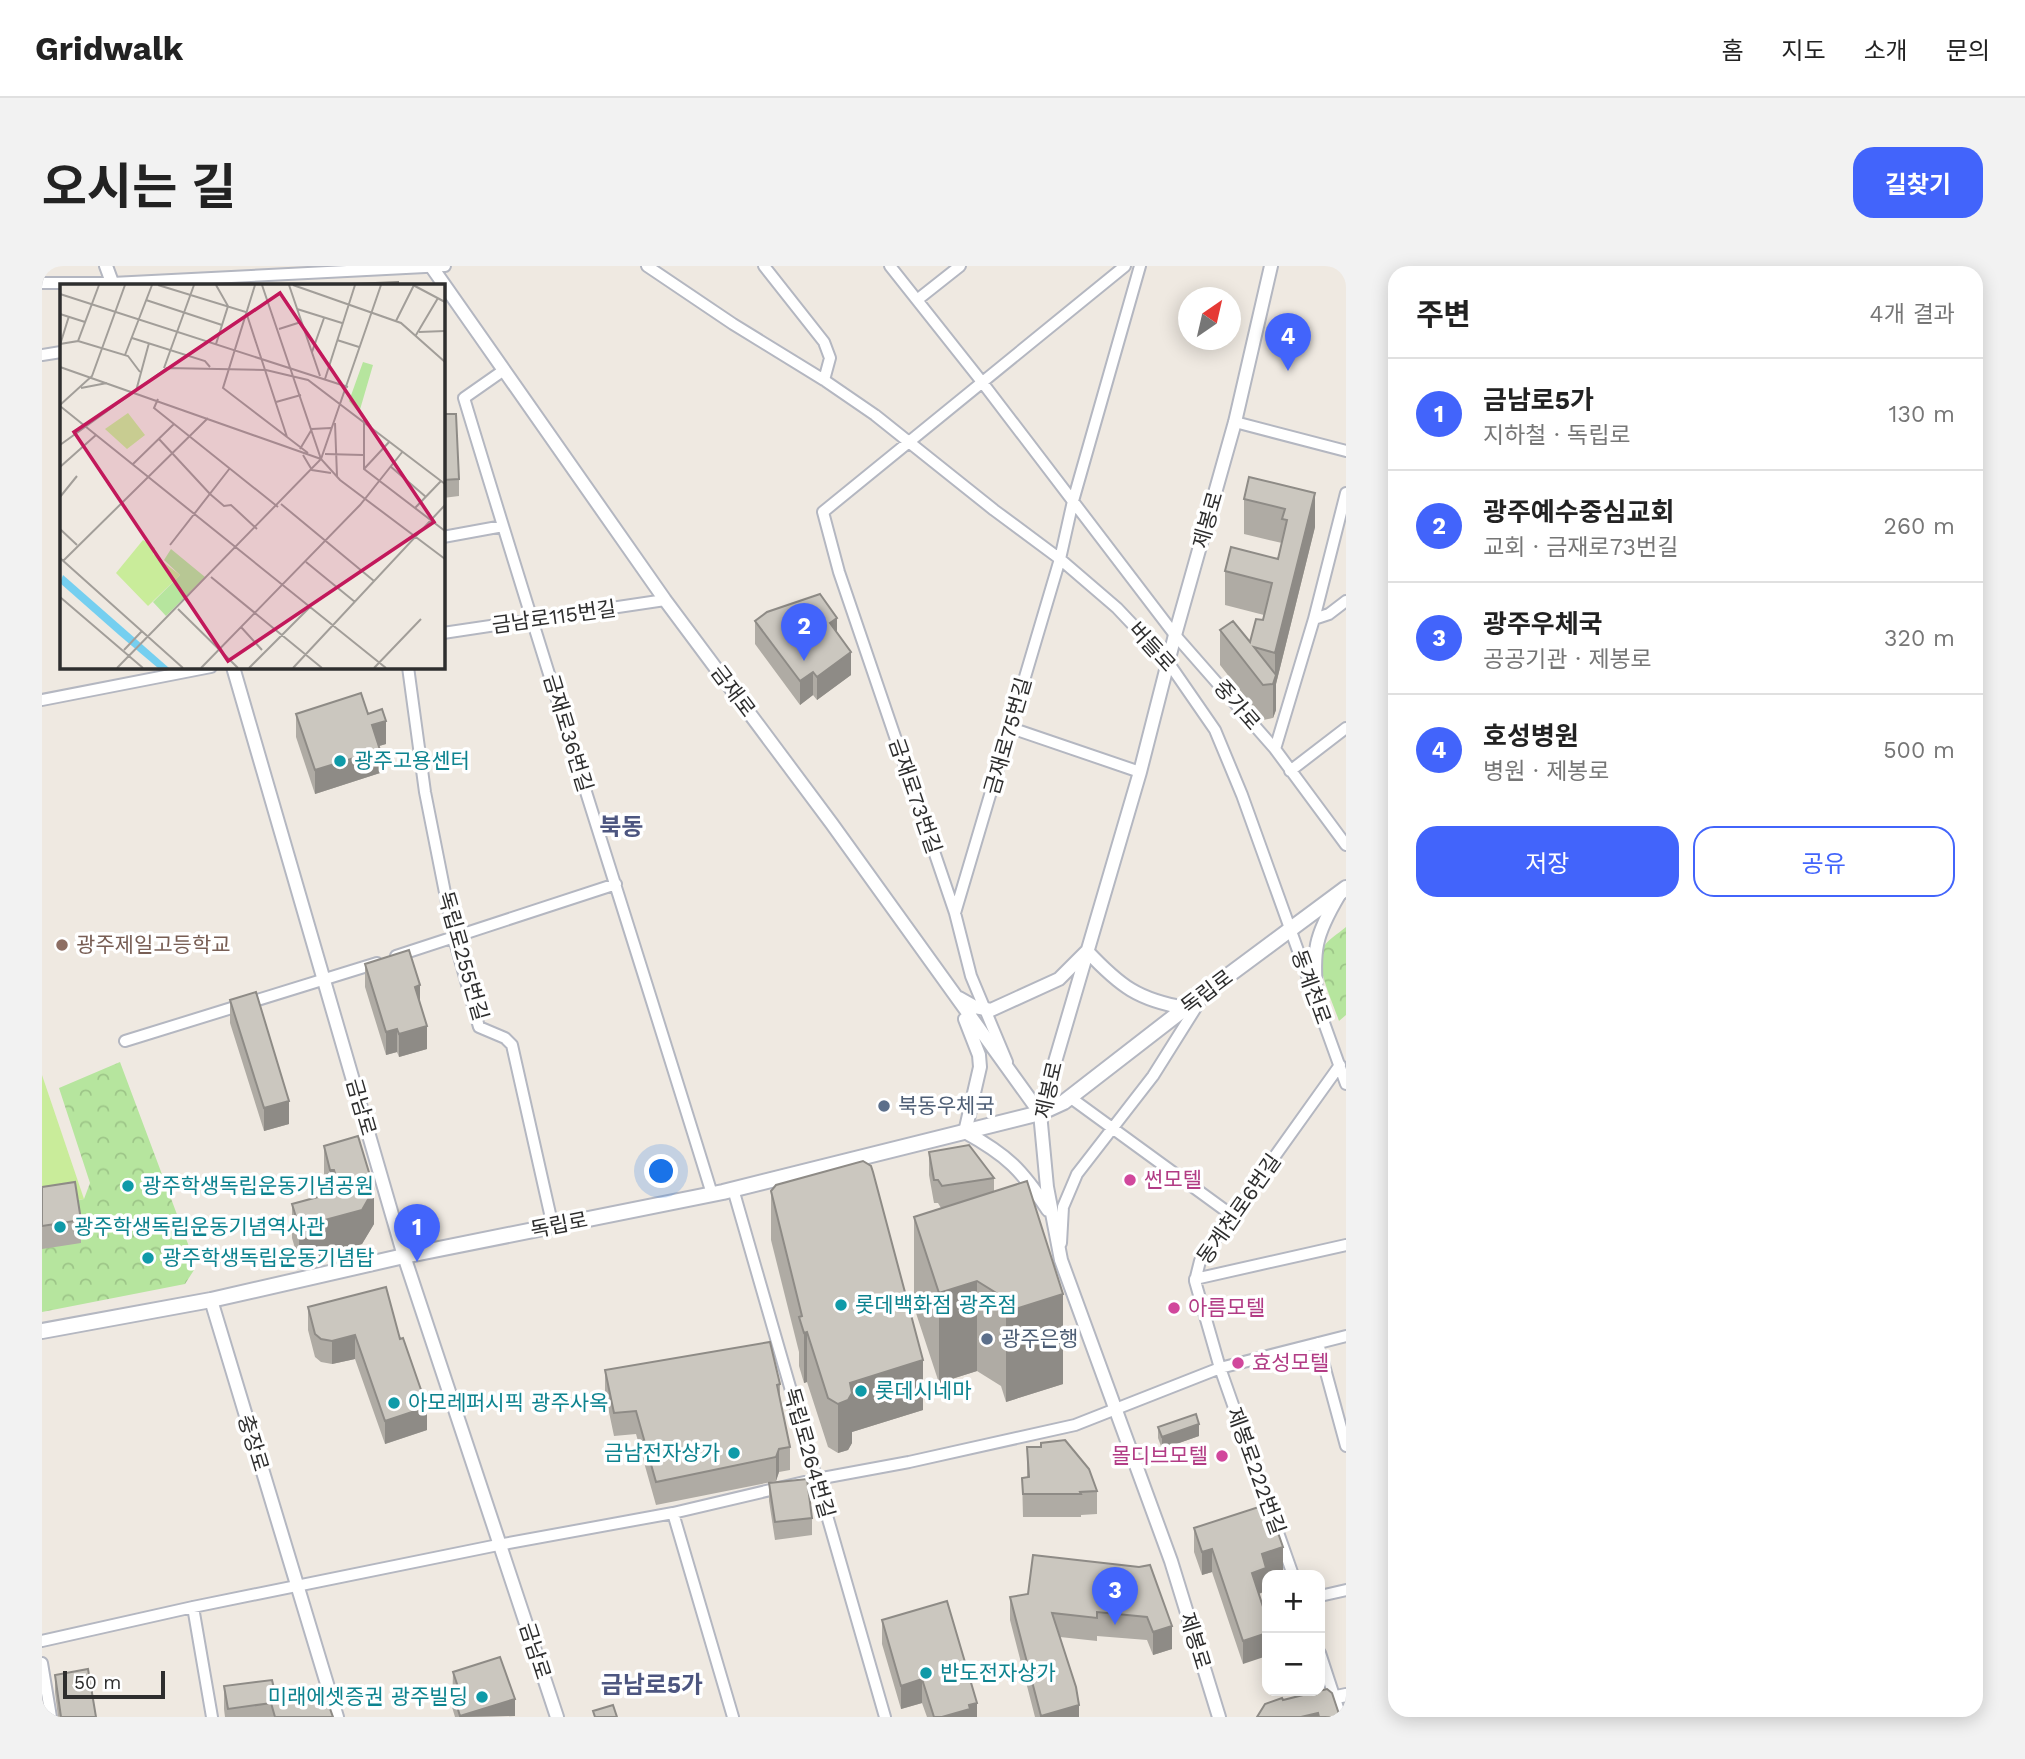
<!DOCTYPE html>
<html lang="ko">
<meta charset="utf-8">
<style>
body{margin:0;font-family:"Work Sans","Noto Sans KR",sans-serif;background:#f2f2f2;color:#222}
.controls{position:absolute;right:21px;bottom:21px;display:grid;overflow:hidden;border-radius:14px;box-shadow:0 4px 18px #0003}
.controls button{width:63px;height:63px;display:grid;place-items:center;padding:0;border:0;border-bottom:2px solid #e0e0e0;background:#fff;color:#222;font:35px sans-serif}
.compass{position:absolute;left:1136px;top:21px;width:63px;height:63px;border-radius:50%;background:#fff;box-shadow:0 4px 18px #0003;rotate:34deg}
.scale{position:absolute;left:21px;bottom:18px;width:102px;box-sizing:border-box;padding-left:7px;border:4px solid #2e2e2e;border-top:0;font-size:19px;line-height:24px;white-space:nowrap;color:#2e2e2e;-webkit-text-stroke:5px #fff;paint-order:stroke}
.you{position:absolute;left:620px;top:906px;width:24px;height:24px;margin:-18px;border:5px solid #fff;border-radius:50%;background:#1a73e8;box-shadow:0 0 0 10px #1a73e833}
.badge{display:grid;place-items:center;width:46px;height:46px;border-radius:50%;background:#4264fb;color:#fff;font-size:23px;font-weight:700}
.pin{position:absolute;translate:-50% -58px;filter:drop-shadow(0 2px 4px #0008)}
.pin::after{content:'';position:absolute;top:37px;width:24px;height:21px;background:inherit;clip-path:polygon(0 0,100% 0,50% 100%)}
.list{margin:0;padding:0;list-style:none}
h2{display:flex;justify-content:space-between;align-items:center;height:91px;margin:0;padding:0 28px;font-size:30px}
h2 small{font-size:23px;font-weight:400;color:#767676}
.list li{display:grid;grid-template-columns:46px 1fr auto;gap:21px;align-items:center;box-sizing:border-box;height:112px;padding:0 28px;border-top:2px solid #e0e0e0}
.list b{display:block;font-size:26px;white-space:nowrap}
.list p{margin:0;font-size:23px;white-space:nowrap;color:#767676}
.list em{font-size:23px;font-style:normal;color:#767676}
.actions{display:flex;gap:14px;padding:21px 28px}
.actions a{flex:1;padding:16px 0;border:2px solid #4264fb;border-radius:21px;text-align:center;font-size:24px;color:#4264fb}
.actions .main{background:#4264fb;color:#fff}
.map{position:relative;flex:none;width:1304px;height:1451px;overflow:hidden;border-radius:21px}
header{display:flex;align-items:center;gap:42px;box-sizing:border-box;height:98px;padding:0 35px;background:#fff;border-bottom:2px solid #e0e0e0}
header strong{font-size:33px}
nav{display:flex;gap:38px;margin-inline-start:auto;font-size:24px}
.intro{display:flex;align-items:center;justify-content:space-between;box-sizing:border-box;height:168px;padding:0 42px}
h1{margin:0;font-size:49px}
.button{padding:18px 32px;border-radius:21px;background:#4264fb;color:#fff;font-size:24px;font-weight:700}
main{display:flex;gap:42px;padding:0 42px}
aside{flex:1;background:#fff;border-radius:21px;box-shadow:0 4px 18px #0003}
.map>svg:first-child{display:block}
.park{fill:url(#park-crowns)}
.pitch{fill:#c9ec9a}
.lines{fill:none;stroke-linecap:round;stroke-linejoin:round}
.minor-casing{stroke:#b4b7c1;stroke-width:14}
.tertiary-casing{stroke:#b4b7c1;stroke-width:16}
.secondary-casing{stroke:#b4b7c1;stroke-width:18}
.minor{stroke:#fff;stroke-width:10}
.tertiary{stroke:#fff;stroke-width:12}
.secondary{stroke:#fff;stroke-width:14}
.wall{fill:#afaba4}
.shaded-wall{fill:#8e8b86}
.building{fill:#cbc7bf;stroke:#8e8b86;stroke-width:2}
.culture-dot{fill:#0f9aa8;stroke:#fff;stroke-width:2.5}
.education-dot{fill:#8d6e63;stroke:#fff;stroke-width:2.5}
.service-dot{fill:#5c6f8a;stroke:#fff;stroke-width:2.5}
.hotel-dot{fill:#d1479c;stroke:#fff;stroke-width:2.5}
.labels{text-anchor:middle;stroke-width:7;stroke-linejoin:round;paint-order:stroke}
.street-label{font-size:21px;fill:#2e2e2e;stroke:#fff}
.culture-label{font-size:21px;fill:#0d838f;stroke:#fff;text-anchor:start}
.education-label{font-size:21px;fill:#785e54;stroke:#fff;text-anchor:start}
.service-label{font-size:21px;fill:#4e5e75;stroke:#fff;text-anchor:start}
.hotel-label{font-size:21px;fill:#b23c85;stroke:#fff;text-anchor:start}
.quarter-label{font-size:24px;font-weight:bold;fill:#4d5680;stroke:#fff}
.inset-road{fill:none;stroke:#a29e99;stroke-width:2}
.view{fill:#c2185b;fill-opacity:0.15;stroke:#c2185b;stroke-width:3.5}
.inset-edge{fill:none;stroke:#2e2e2e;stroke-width:3.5}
</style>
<header>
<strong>Gridwalk</strong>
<nav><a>홈</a><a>지도</a><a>소개</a><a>문의</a></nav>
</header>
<div class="intro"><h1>오시는 길</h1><a class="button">길찾기</a></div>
<main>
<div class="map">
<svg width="1304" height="1451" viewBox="0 0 1304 1451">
<defs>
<pattern id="park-crowns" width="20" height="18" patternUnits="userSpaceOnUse" patternTransform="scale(1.75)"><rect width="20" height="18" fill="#b6e59e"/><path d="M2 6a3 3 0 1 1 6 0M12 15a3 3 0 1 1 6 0" fill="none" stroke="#9dc588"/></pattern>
</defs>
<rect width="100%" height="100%" fill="#efe9e1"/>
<path class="park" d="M1304,661V749L1297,755C1292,739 1273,700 1280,684C1284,674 1296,668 1304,661Z
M78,796L149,986L152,1004L143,1018L0,1046V940L42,933L48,917L17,822Z"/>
<path class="pitch" d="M0,809L42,933L0,940Z"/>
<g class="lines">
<g class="minor-casing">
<path id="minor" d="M605,0L691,58L782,114L833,149L952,244L1018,293L1075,342L1126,396L1173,464L1200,529L1304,818
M722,0L782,76L788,92L782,114
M848,0L940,116L1133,369L1233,483L1304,579
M0,17H70L403,0
M875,34L918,0
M0,89L19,86
M462,104L422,132C502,398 588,662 670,928
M1193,156L1304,185
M401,271L461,260
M1272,353L1287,348L1304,335
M401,367L623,334
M366,401L383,526L412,672L437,761L463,772L470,779L511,961
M0,434L169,401
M969,462L1098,506
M1233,483L1272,353L1304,227
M1248,505L1304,462
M913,647L1018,293L1031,235L1098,0
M354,690L574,618
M83,775L335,697
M965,796L929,710L913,647L797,306L781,246L1083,0
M1029,832L1191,950
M691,923L843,1451
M1019,977L1021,941L1035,908L1111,810L1160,732
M1153,1013L1304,979
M1276,1077L1304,1180
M631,1247L691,1451
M1251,1309L1178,1102L1153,1015L1158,995L1298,799
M1278,1330L1304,1324
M151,1341L170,1451
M0,1375L151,1341L456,1279L631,1247L775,1213L867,1196L1033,1159L1178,1102L1304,1070
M1278,1387L1299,1451
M0,1397L9,1451"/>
</g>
<g class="tertiary-casing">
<path id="tertiary" d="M64,0L71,19
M389,0L623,334L790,558L998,847
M191,401L362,990L515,1451
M917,732L933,741L949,744L1017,713L1045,685C1078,720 1096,734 1144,742
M1274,732C1272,683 1271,673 1297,629
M923,753L937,789L938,801L923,866C965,889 980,904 1006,944
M169,1034L295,1451
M1275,1435L1304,1429
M1177,1451L1129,1295L1019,994L1005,921L998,847L1098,506L1133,369L1193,156L1229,0"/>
</g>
<g class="secondary-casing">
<path id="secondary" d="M0,1065L169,1034L362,990L681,926L998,847L1022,836L1164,726L1304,622"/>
</g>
<use href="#minor" class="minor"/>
<use href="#tertiary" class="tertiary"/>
<use href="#secondary" class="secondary"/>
</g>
<path class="wall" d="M401,148L417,213V230L401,232Z
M1207,211L1273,261L1234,418V444L1231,452L1221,454L1178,399V364L1208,376L1221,354L1222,349L1183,339V305L1236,293L1240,277L1202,268V233Z
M713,355L795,366L809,409L775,434L771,429L758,439L713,378Z
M254,448H326L344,478L337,480L338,507L273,528L254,471Z
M323,698L378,737L385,783L357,791L355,786L344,789L323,721Z
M188,734L247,858L222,865L188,757Z
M282,880L332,958L320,978L257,996L250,972V938L286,929L282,915Z
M887,886L952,912V926L1021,1118L964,1136L959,1120L935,1105L897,1117L872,1041V951L899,942L896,937H892L887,909Z
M0,921L39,954V977L0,983Z
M729,925L881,1144L810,1166V1177L806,1184L796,1187L786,1181L765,1116L762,1117L757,1100V1086L729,974Z
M266,1041L358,1073L385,1164L343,1178L313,1093L290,1098L279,1096L273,1091L266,1064Z
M563,1104L738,1118V1133L748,1181V1204L737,1206L734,1215L614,1239L594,1168L572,1170L563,1127Z
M1116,1161L1157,1170L1120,1183L1116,1172Z
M985,1181L1055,1225V1248L1039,1249V1251H981L980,1212L985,1211Z
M727,1217L770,1252V1269L733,1274L727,1235Z
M1152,1262L1241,1304L1224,1310V1325L1217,1328L1201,1398L1170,1306L1160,1309L1152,1286Z
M1097,1301L1130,1383L1111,1389L1105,1374L1055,1370V1375L1018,1371L1037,1451H993L968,1354V1331L986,1328Z
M840,1354L935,1451H885L880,1437L859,1443L840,1378Z
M411,1406L473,1450L413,1451L410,1441Z
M13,1409L54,1451H16L13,1426Z
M182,1420L235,1435H255L291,1451H183L182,1443Z"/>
<path class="shaded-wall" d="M1273,227V261L1234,418V444L1231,452V418L1233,411V387Z
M795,352V375L788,357Z
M809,386V409L775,434V411Z
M771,406V429L758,439V415Z
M344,455V478L330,482V459Z
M338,484V507L273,528V504Z
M378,719V743L373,721Z
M385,760V783L357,791V768Z
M355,763V786L344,789V766Z
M247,835V858L222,865V842Z
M288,904H292V938L288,939Z
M332,923V958L320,978L257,996V961Z
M935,1015V1105L897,1117V1027Z
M1021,1028V1118L964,1136V1046Z
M765,1066V1116L762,1117V1067Z
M313,1069V1093L290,1098V1075Z
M881,1094V1144L810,1166V1177L806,1184L796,1187V1138L808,1117Z
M385,1141V1164L343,1178V1155Z
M1157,1158V1170L1120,1183V1171Z
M737,1183V1206L734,1215V1191Z
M1241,1281V1304L1225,1309L1224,1310V1325L1210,1330V1307L1220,1288Z
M1170,1283V1306L1160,1309V1286Z
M1130,1360V1383L1111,1389V1366Z
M1225,1367V1390L1201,1398V1375Z
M880,1413V1437L859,1443V1420Z
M473,1433V1450L418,1451V1450Z
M935,1437V1451H900L927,1439Z
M1037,1439V1451H999V1450Z
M1276,1447V1451H1259Z"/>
<path class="building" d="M356,16V19H285Z
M401,148H414L417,213L401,214Z
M1207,211L1273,227L1233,387L1212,381L1234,409L1231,418L1221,419L1178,364L1191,355L1208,376L1214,353L1221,354L1230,317L1183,305L1189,281L1236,293L1245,254L1240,253L1243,243L1202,233Z
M778,328L795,352L788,357L809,386L775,411L771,406L758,415L713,355L725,346Z
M319,427L326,448L340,443L344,455L330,459L338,484L273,504L254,448Z
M367,684L378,719L373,721L385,760L357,768L355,763L344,766L323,698Z
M214,726L247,835L222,842L188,734Z
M316,870L332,923L320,944L257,961L250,938L298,925L292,904H288L282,880Z
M927,879L952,912L900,920L896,914H892L887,886Z
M821,895L829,900L831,906L881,1094L808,1117L810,1127L806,1134L796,1138L786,1132L765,1066L762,1067L757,1051L760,1050L729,925L734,919Z
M985,915L1021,1028L964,1046L959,1030L935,1015L897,1027L872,951Z
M33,916L39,954L0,960V921Z
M344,1021L358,1073L361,1072L385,1141L343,1155L313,1069L290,1075L279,1073L273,1068L266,1041Z
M728,1076L738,1118L735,1119L748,1181L737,1183L734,1191L614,1216L594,1145L572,1147L563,1104Z
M1154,1148L1157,1158L1120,1171L1116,1161Z
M1023,1174L1047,1203L1055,1225L1038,1226L1039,1228H981L980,1212L987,1211L985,1181H999V1177Z
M765,1213L770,1252L733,1256L727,1217Z
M1226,1238L1241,1281L1220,1288L1224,1302L1210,1307L1225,1353V1367L1201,1375L1170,1283L1160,1286L1152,1262Z
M991,1289L1097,1301L1108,1299L1130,1360L1111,1366L1105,1351L1055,1346V1352L1010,1347L1034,1421L1037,1439L999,1450L968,1331L986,1328Z
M905,1335L935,1437L927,1439L928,1443L900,1451H892L880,1413L859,1420L840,1354Z
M458,1391L473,1433L418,1450L410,1424L416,1421L411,1406Z
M46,1403L54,1451H19L13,1409Z
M230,1414L235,1435L254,1432L255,1435L283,1429L291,1451H233L229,1437L186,1443L182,1420Z
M1285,1423L1290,1427L1298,1451H1277L1276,1447L1259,1451H1215L1223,1438L1240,1432L1241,1434Z
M571,1439L575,1451H553L551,1445Z"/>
<g class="culture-dot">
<circle cx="298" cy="495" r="7"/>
<circle cx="86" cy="920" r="7"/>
<circle cx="18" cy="961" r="7"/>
<circle cx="106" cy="992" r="7"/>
<circle cx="799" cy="1039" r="7"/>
<circle cx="819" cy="1125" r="7"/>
<circle cx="352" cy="1137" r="7"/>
<circle cx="692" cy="1187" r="7"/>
<circle cx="884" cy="1407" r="7"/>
<circle cx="440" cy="1431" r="7"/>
</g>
<circle class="education-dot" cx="20" cy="679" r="7"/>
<g class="service-dot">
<circle cx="842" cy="840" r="7"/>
<circle cx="945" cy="1073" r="7"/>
</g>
<g class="hotel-dot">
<circle cx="1088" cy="914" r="7"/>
<circle cx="1132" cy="1042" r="7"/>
<circle cx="1196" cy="1097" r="7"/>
<circle cx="1180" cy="1190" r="7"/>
</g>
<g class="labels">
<g class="street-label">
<text transform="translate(1166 254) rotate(-74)" y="7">제봉로</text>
<text transform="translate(512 351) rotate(-8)" y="7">금남로115번길</text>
<text transform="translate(1110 381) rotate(48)" y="7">버들로</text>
<text transform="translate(691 425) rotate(53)" y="7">금재로</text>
<text transform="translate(1195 439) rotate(49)" y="7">중가로</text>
<text transform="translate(526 467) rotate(73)" y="7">금재로36번길</text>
<text transform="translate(966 470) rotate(-74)" y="7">금재로75번길</text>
<text transform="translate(873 530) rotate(71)" y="7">금재로73번길</text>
<text transform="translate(421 690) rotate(74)" y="7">독립로255번길</text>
<text transform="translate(1269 721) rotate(70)" y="7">동계천로</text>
<text transform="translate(1165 726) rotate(-37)" y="7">독립로</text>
<text transform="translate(1007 824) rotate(-77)" y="7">제봉로</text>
<text transform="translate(319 841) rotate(74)" y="7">금남로</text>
<text transform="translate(1197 943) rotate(-55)" y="7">동계천로6번길</text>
<text transform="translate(517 959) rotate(-11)" y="7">독립로</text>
<text transform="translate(211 1177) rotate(73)" y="7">충장로</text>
<text transform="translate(767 1187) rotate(74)" y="7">독립로264번길</text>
<text transform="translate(1214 1205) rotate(70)" y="7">제봉로222번길</text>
<text transform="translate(1153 1375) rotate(73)" y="7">제봉로</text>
<text transform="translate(493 1385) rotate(72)" y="7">금남로</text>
</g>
<g class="culture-label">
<text x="312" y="502">광주고용센터</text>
<text x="100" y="927">광주학생독립운동기념공원</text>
<text x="32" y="968">광주학생독립운동기념역사관</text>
<text x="120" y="999">광주학생독립운동기념탑</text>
<text x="813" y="1046">롯데백화점 광주점</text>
<text x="833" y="1132">롯데시네마</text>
<text x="366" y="1144">아모레퍼시픽 광주사옥</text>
<text x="678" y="1194" text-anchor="end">금남전자상가</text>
<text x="898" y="1414">반도전자상가</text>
<text x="426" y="1438" text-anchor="end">미래에셋증권 광주빌딩</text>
</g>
<g class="education-label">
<text x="34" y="686">광주제일고등학교</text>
</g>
<g class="service-label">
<text x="856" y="847">북동우체국</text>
<text x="959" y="1080">광주은행</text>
</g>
<g class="hotel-label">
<text x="1102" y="921">썬모텔</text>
<text x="1146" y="1049">아름모텔</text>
<text x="1210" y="1104">효성모텔</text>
<text x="1166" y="1197" text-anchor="end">몰디브모텔</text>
</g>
<g class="quarter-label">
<text x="579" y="569">북동</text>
<text x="610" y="1427">금남로5가</text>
</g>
</g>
<g transform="translate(18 18)">
<rect width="385" height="385" fill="#efe9e1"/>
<path d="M303,78L313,81L299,129L289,117ZM111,265L145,293L106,332L93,318L120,291L104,276Z" fill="#b6e59e"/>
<path d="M68,129L85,151L67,165L45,145ZM83,256L95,264L93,270L120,291L88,322L56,289Z" fill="#c9ec9a"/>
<path d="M3,291L109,384H98L59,351L0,299Z" fill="#75cff0"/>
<path class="inset-road" d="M98,1L186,28L227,153M195,1L163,104L248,169M202,1L261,175L280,196L385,275M229,1L260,92M233,1L341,39L385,78M353,1L385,18M0,10L288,103M86,16L162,41M237,25L282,39M0,30L25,38M336,37L354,1M219,45L241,38M359,48L385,47M356,51L378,14M72,54L145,77L150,83M277,56L299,63M18,57L68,72L80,88M0,60L18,57L39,1M156,60L168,22L156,1M0,61L9,32M252,68L264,34M65,71L92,1M0,83L261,175M104,84L134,1M265,95L295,1M21,104L47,99M76,107L89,59M98,115L94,124L218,223M216,118L241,111M0,121L32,92L65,1M0,122L326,384M304,136V185L385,247M275,139L277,192M99,155L150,210L164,222L171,221L197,245M0,161L107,84L206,86L248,96L385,200M240,165L252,145L271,144M265,170L303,171M243,171L252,186L271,189M73,180L114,140M330,182L366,213M0,183L36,151M304,185L330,157M0,213L17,192M221,220L314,297M355,224L381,197M0,245L17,261M110,261L170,184M0,274L123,384M3,277L148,134M246,278L295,318M151,293L262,384M0,313L83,384M118,325L178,384M181,343L202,366M64,366L82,347M57,384L261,175L321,1M141,384L300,221L343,167M189,384L250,323M233,384L385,221M314,384L361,335"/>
<path class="view" d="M220,9L374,238L168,377L14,148Z"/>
<rect width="385" height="385" class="inset-edge"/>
</g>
</svg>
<div class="controls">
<button>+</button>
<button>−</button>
</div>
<svg class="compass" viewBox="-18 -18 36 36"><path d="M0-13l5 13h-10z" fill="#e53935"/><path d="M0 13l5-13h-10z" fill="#767676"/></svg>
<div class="scale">50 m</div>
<div class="you"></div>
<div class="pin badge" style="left:375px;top:996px">1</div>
<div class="pin badge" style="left:762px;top:395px">2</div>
<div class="pin badge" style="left:1073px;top:1359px">3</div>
<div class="pin badge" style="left:1246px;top:105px">4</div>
</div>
<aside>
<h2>주변<small>4개 결과</small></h2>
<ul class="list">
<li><span class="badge">1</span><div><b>금남로5가</b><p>지하철 · 독립로</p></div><em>130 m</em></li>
<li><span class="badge">2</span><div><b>광주예수중심교회</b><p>교회 · 금재로73번길</p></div><em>260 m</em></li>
<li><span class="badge">3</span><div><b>광주우체국</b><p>공공기관 · 제봉로</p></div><em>320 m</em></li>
<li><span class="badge">4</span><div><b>호성병원</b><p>병원 · 제봉로</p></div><em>500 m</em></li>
</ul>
<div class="actions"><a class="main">저장</a><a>공유</a></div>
</aside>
</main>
